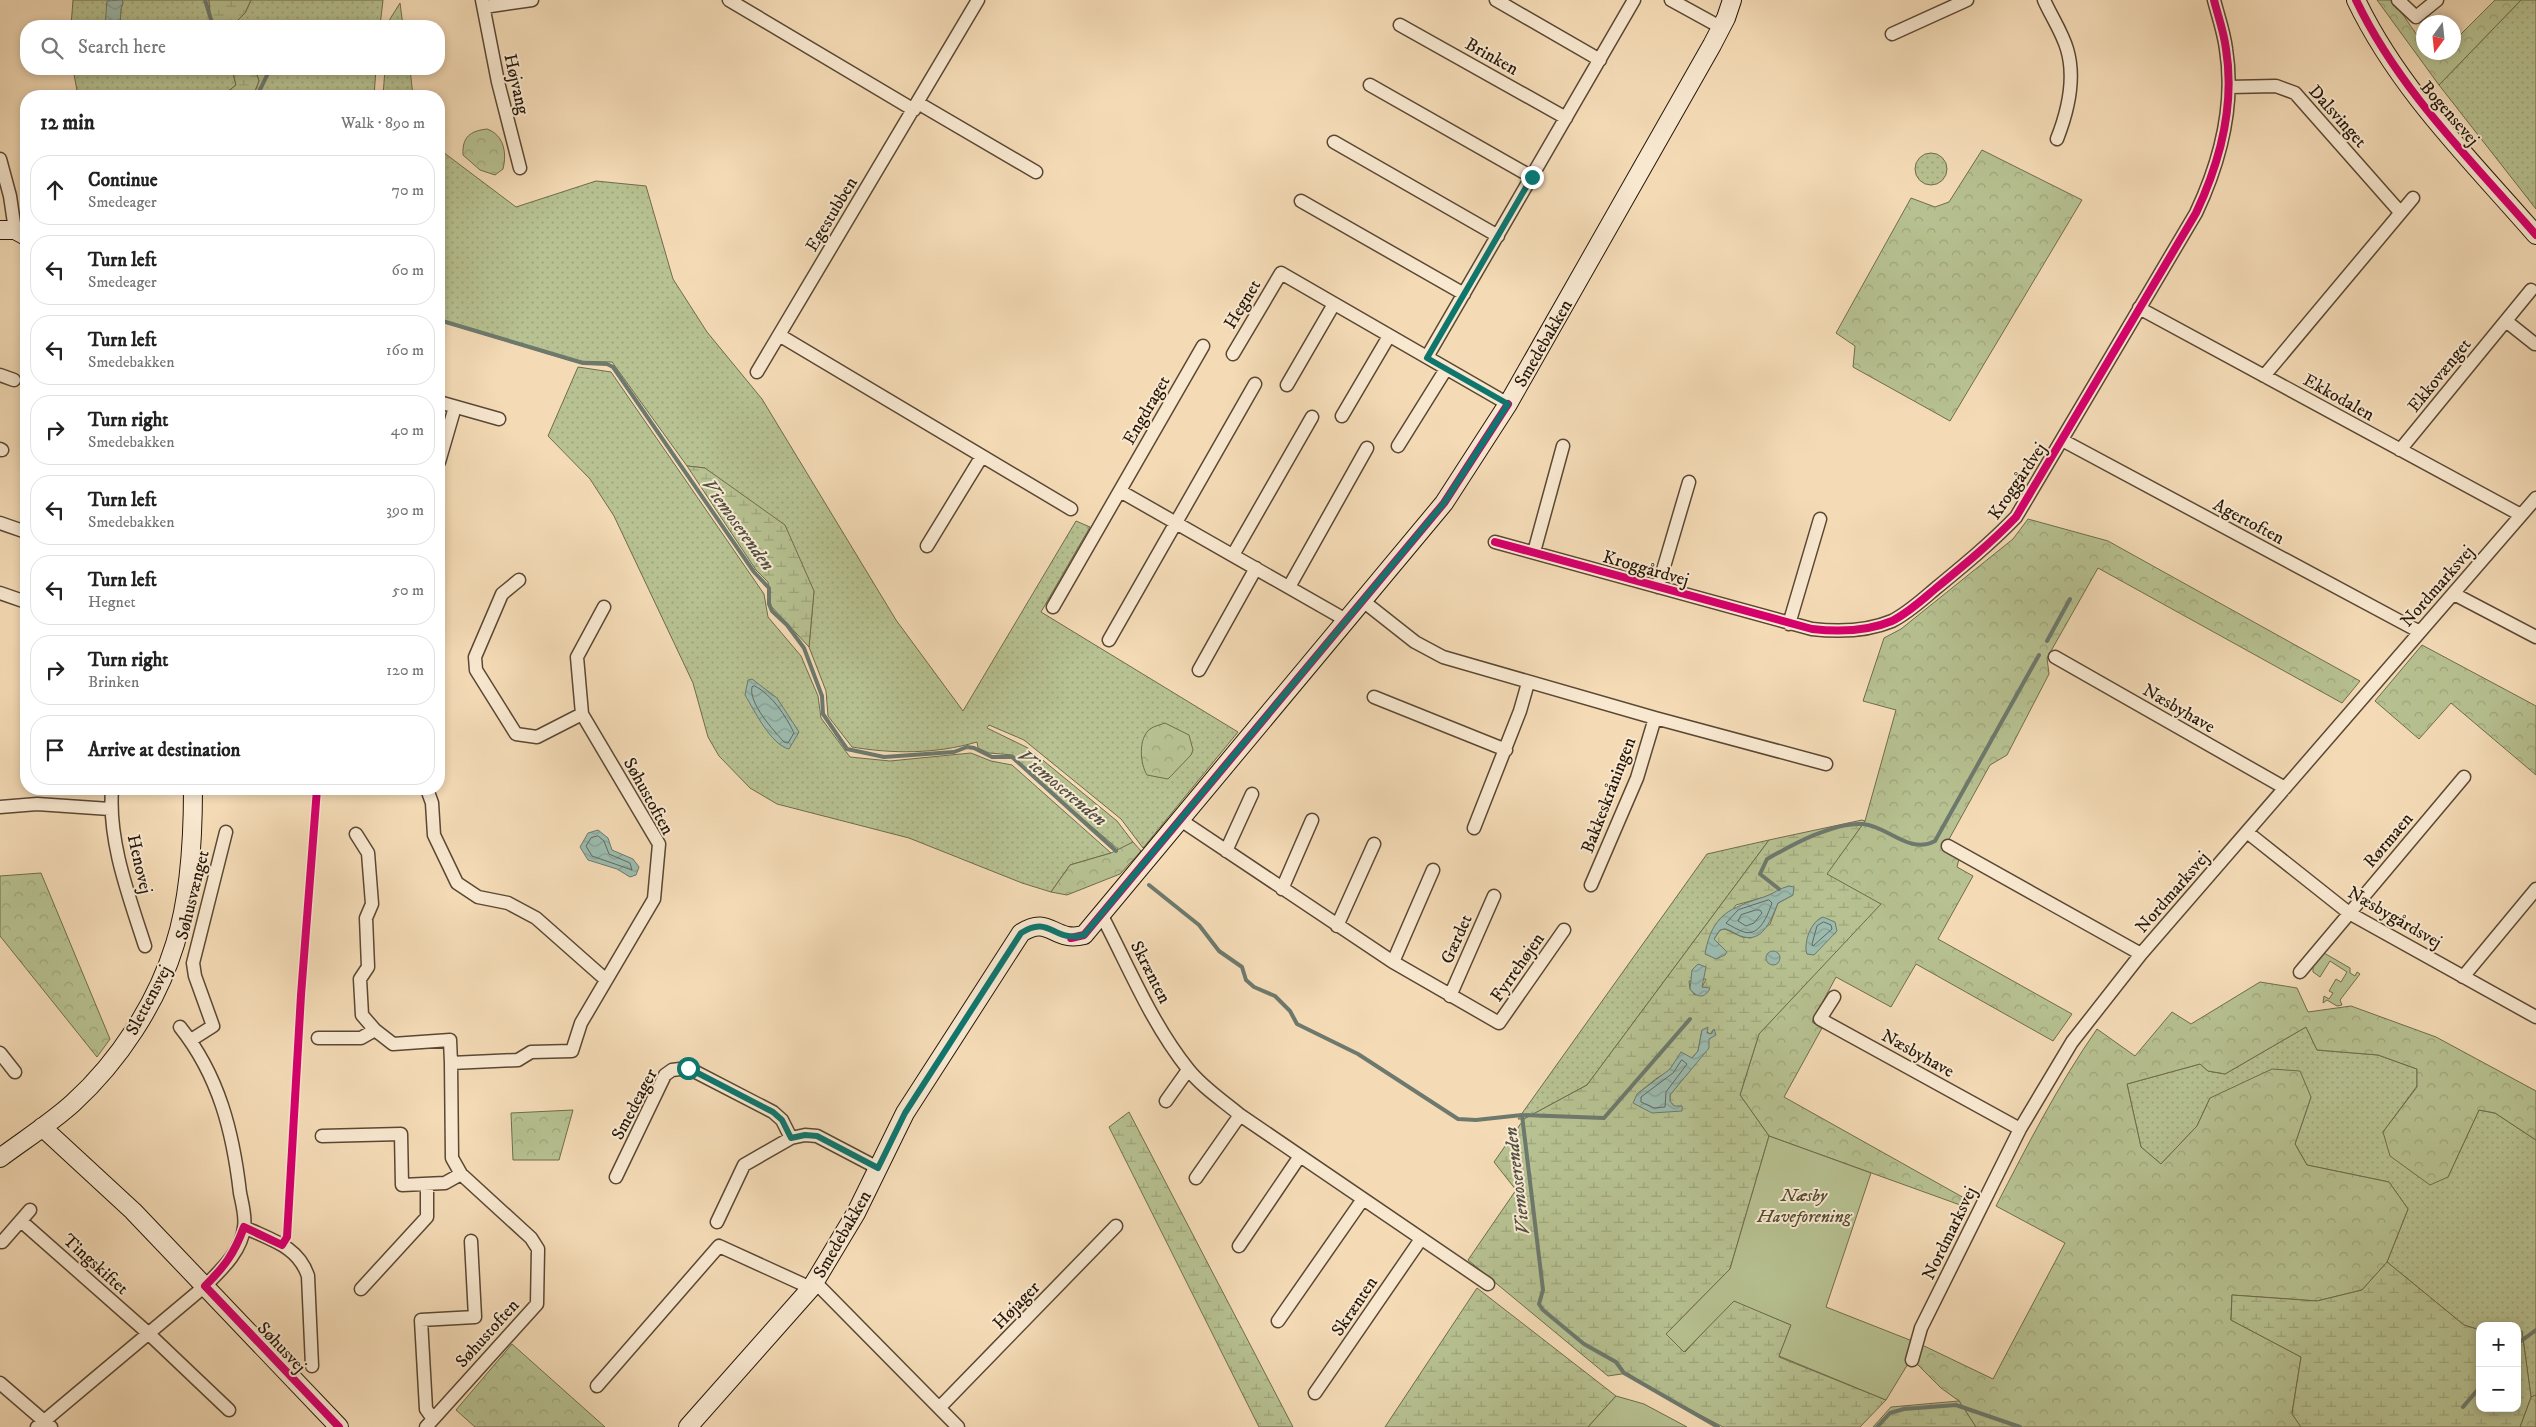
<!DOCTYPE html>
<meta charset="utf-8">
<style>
body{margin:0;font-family:"IM FELL DW Pica",serif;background:#f6f6f6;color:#222}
.controls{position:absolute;right:15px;bottom:15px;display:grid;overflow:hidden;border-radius:10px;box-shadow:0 2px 8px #0003}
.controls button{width:45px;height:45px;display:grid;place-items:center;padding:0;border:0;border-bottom:1px solid #e0e0e0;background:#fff;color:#222;font:25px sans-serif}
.compass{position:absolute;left:2416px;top:15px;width:45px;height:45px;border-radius:50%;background:#fff;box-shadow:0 2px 8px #0003;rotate:195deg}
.stop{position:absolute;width:15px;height:15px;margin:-11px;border:4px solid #0f766e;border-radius:50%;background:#fff}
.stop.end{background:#0f766e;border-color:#fff;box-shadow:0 1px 5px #0008}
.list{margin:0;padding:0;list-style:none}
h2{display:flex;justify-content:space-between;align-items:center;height:65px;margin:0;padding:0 20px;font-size:21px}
h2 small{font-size:16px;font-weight:400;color:#767676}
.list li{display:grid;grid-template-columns:32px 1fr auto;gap:15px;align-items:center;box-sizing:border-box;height:70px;margin:0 10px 10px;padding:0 10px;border:1px solid #e0e0e0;border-radius:20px}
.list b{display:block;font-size:19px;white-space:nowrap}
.list p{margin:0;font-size:16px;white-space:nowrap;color:#767676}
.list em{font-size:16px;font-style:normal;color:#767676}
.icon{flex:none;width:28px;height:28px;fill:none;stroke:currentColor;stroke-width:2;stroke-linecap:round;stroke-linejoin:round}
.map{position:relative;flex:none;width:2536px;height:1427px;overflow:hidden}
.search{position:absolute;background:#fff;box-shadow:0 2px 8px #0003;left:20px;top:20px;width:425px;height:55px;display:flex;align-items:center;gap:12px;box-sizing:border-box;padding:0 18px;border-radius:20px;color:#767676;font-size:19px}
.panel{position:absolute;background:#fff;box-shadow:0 2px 8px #0003;left:20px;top:90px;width:425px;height:705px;border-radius:20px}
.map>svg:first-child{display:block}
.grass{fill:url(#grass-dots);stroke:#6f6c4d}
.forest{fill:url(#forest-crowns);stroke:#6f6c4d}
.wetland{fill:url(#wetland-marsh);stroke:#6f6c4d;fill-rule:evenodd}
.garden{fill:#b7c191;stroke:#6f6c4d}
.water{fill:url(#water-waves);stroke:#6d796d}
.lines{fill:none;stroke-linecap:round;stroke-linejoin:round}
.shore{stroke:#62695c;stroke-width:1}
.stream{stroke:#6d796d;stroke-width:4}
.street-casing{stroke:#5a4834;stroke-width:15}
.secondary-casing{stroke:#271709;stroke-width:20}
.street{stroke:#f8e8d0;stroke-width:12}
.secondary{stroke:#f8e8d0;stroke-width:18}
.cycleway-casing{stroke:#f8e8d0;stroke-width:11}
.cycleway{stroke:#d6006c;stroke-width:8}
.route{stroke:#0f766e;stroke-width:6}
.labels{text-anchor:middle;stroke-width:4;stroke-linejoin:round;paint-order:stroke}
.street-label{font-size:18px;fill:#271709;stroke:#f8e8d0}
.park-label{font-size:18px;font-style:italic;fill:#524a32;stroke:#f8e8d0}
.water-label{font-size:19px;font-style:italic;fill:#505043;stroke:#f8e8d0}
</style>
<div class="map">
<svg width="2536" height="1427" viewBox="0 0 2536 1427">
<defs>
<pattern id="grass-dots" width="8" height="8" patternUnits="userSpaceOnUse" patternTransform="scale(1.25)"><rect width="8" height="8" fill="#b7c191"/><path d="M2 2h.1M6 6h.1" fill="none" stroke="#9da57c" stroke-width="1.8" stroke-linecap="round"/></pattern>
<pattern id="forest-crowns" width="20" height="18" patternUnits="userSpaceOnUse" patternTransform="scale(1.25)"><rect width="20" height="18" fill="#b7c191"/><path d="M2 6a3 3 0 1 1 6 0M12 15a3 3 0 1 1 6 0" fill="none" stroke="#9da57c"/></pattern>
<pattern id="wetland-marsh" width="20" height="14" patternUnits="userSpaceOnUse" patternTransform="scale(1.25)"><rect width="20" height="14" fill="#b7c191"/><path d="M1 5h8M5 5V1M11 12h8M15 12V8" fill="none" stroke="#9da57c"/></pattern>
<pattern id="water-waves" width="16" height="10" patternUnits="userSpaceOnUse" patternTransform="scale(1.25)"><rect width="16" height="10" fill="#9cbbaf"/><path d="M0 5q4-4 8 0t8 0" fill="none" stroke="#86a095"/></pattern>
</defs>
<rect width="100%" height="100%" fill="#f4dbb6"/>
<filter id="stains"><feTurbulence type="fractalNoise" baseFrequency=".004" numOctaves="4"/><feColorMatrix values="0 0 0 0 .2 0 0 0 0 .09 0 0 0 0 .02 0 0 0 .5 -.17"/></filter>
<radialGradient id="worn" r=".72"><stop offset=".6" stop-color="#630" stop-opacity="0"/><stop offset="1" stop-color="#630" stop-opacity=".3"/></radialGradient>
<path class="grass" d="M73,0H110L106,4L108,13L105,26H71Z
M122,0H209L211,26H119C122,18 119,11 123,3Z
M251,0H383L380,26H232L245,13Z
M2521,0H2536V209L2439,85Z
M400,3L403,26H389L390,19Z
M73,69H232L236,85L226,93L210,96H78Z
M255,69H376L374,96H253L259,81Z
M385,69H410L413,96H383Z
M439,149L516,207L596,181L646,186L673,279L707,332L762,399L896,620L963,711L1076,521L1090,527L1041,612L1238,732L1143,848L1121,819L1024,740L989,725L987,728L1028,748L1117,821L1133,842L1119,850L1025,769L1013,755L989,753L978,748L977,742C936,754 893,754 852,747L828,716L826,691L809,647L814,591L705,468L687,466L612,362L572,361L439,321Z
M1915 169a16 16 0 1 1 32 0a16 16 0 1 1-32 0Z
M578,367L611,372L764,594L768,617L801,656L818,696L821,718L850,757L890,761L971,753L991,761L1012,765L1111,853L1070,865L1051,892L1022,883L909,838L777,804L750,788L719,756L708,737L693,683L614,516L590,479L548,436Z
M1769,840L1587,1085L1524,1119H1518L1707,854Z
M2306,1027L2317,1050L2378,1055L2417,1069V1086L2383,1132L2448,1177L2479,1110L2495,1113L2536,1140V1395L2531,1397L2522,1332L2517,1331V1326H2480V1330L2464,1325L2387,1262L2408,1209L2389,1182L2307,1165L2295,1144L2311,1097L2210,1098L2197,1126L2161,1164L2141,1147L2127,1084L2200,1064L2208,1071L2225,1074Z"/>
<path class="forest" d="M2377,0H2391C2404,14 2411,28 2423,43L2424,52L2432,53L2437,57L2442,53L2454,52V41L2495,0H2521L2439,85Z
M487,129C504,135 507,153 503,169L495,175L480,170L463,155C462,137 470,131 487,129Z
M1982,150L2082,200L1950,421L1853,367L1855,346L1836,333L1911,198L1935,207L1949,202Z
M2028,519L2108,541L2360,681L2342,703L2098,568L2047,658L2049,674L2007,755L1990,765L1948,841L1959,859L1957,867L1973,876L1938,939L2072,1014L2053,1041L1916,964L1891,1007L1836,977L1812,1022L1822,1028L1784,1097L1966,1199L1963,1206L1769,1136L1740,1095L1759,1034L1880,904L1826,874L1865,821L1896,710L1863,701L1884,638L1901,629L2013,539Z
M2422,645L2536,706V775L2451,703L2419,739L2375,701Z
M1165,723L1189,735L1193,750L1191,755L1168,779L1147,775C1140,764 1138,738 1150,729C1154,726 1160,725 1165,723Z
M1133,842L1141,851L1120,874L1067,895L1051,892L1070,865L1111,853Z
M41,873L110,1039L97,1057L0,936V876Z
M2260,982L2297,988L2308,1012L2351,1006L2436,1037L2536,1091V1140L2495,1113L2479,1110L2448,1177L2430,1185L2390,1156L2383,1132L2417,1087V1069L2378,1055L2317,1050L2306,1027L2225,1074L2208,1071L2200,1064L2127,1084L2141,1147L2161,1164L2197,1126L2210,1098L2272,1069L2300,1071L2311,1097L2295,1144L2307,1165L2389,1182L2408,1209L2387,1262L2362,1290L2317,1301L2232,1295L2231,1320L2301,1357L2292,1413L2301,1427H1976L1959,1401L1941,1388L1915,1362L1920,1344L1993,1379L2065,1243L1996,1206C2027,1146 2058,1085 2097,1029L2135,1056L2172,1012L2191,1024Z
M573,1110L559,1160H513L511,1113Z
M512,1344L605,1427H475L456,1410Z
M2536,1395V1427H2520L2531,1397Z"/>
<path class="wetland" d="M209,0H251L245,13L232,26H211Z
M232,69H255L259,81L253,96H210L226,93L236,85Z
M687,466L705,468L785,525L814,591L809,647L771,606L768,582L756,570Z
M1862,820L1865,821L1827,874L1881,904L1759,1034L1740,1095L1769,1136L1730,1269L1666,1334L1685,1352L1733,1300L1791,1325L1779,1357L1886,1400L1860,1427H1723L1649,1388L1628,1373L1608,1376L1468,1260L1516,1190L1494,1162L1524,1119L1587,1085L1769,840ZM1789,886L1793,895L1778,903L1770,924L1751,938L1742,937L1725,929L1720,930L1714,939L1723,948L1707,946L1736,905L1765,897ZM1706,979L1702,987L1705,988L1695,995L1690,989L1689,981ZM1702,1030L1711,1034L1713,1030L1694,1065L1670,1095V1101L1674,1106L1637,1094L1657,1078L1692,1058L1698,1051Z
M1129,1112L1293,1427H1259L1109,1127Z
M2387,1262L2464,1325L2480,1330V1408H2517V1331H2522L2531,1397L2520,1427H2301L2292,1414L2301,1357L2231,1320L2232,1295L2317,1301L2362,1290Z
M1477,1288L1616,1396L1588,1427H1385Z
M1959,1401L1976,1427H1873L1891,1407Z"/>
<path class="garden" d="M2324,953L2350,968V973L2355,976L2357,972L2360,974L2340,1000L2342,1005L2337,1006L2327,1000L2323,1003L2324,996L2329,999L2333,993L2329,991L2336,979L2341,982L2347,972L2330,961L2320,977L2313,972V966Z
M1769,1136L1871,1173L1826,1307L1920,1344L1886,1400L1779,1356L1791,1325L1734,1301L1684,1352L1666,1334L1730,1269Z
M1616,1396L1644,1404L1687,1427H1588Z"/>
<path class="water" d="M122,0L123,3C119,11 122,18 119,26H105L107,1Z
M752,679L777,698L799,732L789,749C771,745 754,710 745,695L748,680Z
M598,830L608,838L612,850L633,859L639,867L636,875L630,877L617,869L588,860L580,847L588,833Z
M1789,886L1794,887L1793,895L1778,903C1772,917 1764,942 1744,937C1737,936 1732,930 1725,929L1720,930L1714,939L1727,952L1725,955L1716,959L1705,954C1712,914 1730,908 1764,897C1773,894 1780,888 1789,886Z
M1823,917L1835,922L1837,931L1814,955L1807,954C1803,943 1811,921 1823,917Z
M1766 958a7 7 0 1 1 14 0a7 7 0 1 1-14 0Z
M1698,964L1706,967L1702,987L1710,988C1705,999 1697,998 1690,989L1692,970Z
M1708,1027L1707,1033L1711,1034L1714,1029L1716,1035L1709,1039V1048L1670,1095V1101L1674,1106H1682V1111L1652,1113L1633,1103L1637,1094L1670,1069L1681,1052L1692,1058L1698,1051L1702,1030Z"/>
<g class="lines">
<path class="shore" d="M755,686C772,695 786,716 794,733L788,743L784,742C774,731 748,703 752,687Z
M598,836L604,841L609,854L630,863L632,870L592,856L586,846L591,838Z
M1769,900L1772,903C1768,914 1760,937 1744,932C1738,930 1731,926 1726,923L1738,910Z
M1756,910H1760L1762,913L1754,923L1746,926L1738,921L1741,915Z
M1824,922L1831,925L1832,929L1813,946L1812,944L1817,926Z
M1682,1060L1687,1064L1666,1092L1665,1107L1654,1108L1641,1102V1097L1673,1073Z"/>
<path class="stream" d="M205,0L213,26
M257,96L270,69
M439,320L583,363L607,364L613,367L754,572L769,588V604L772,611L787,625L804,648L822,696L823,714L847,749L884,757L954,752L967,747L974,748L992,757H1012L1116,851
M2047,641L2070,599
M1149,885L1199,925L1219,951L1242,967L1246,980L1254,987L1275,996L1290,1011L1297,1024L1358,1054L1458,1119L1476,1120L1522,1115L1543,1290L1539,1304L1543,1310L1584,1344L1616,1362L1624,1373L1718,1427
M1779,889L1760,874L1767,859C1792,845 1833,822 1863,824C1888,826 1909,855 1935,841L2039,655
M1522,1115L1604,1118L1690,1019
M2517,1344L2536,1330
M2463,1407L2480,1387
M1877,1427L1890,1413L1904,1409L1956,1405L2020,1427"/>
<g class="street-casing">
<path id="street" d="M482,0L498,82L520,168
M729,0L914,110
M1496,0L1600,60
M1671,0L1722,28
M2044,0C2051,16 2062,32 2067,49C2076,79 2068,111 2057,139
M2398,0L2416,17L2437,0
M484,7L532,0
M1400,25L1566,118
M1892,34L1967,0
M1370,85L1532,177
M2229,87L2276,86L2295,93L2400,212
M918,103L1036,172
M1334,142L1498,236
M0,159L10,196L15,230
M1301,201L1464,294
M2139,308L2521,515
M2506,321L2535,344
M779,335L1071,509
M1233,354L1281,273L1508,404
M1427,357L1634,0
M757,372L978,0
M0,375L14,380
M2264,376L2413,198
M1287,385L1334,304
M439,402L499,419
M1342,416L1389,336
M2062,440L2420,632
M1398,446L1446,369
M0,449L2,450
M2400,450L2531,290
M439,462L455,407
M1120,491L1346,620
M0,523L26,532
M1495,542L1812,629C1838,632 1868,631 1892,621C1908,613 1922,600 1935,589C1963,566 1991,543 2016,517L2196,213C2220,162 2235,105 2226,49C2224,32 2218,16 2214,0
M927,546L982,456
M1534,552L1563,446
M1233,555L1312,417
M519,580L502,594L475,657L476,670L516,734L537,737L582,714
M1289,587L1367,448
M1658,587L1689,482
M0,593L26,602
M2454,594L2536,637
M1363,601L1415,642L1443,657L1655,718L1637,778L1591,885
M1053,607L1203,346
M1789,624L1820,519
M1109,640L1255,384
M2055,657L2285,788
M1199,670L1256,568
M1374,697L1506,750
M1655,718L1826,764
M112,789C108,842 129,896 145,946
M427,789L432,803L434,835L457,883L478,897L508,903L536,918L605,979
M0,807L37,804L110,809
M1179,819L1393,962L1499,1023L1564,930
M1474,828L1520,711L1528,683
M2247,832L2349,913L2536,1017
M356,834L368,853L372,904L366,918L368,967L360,979L362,1015L375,1030L393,1044L450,1040L451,1063
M1948,846L2141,954
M1226,851L1252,794
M1282,889L1312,820
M1101,914C1128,965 1151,1023 1188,1069C1202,1087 1222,1100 1240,1115L1488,1284
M1337,926L1374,844
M1393,962L1433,870
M2300,972L2464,777
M2463,977L2536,889
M1450,996L1494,896
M1834,997L1820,1019L2020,1129
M318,1038H361L375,1030
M191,1040L213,1026L195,976L193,963L226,832
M0,1053L15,1072
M1166,1101L1188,1070
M322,1136L401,1134L402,1185L445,1183L461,1174
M616,1177L665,1075L672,1070L688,1068L773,1112L782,1120L791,1138
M1196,1178L1240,1115
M21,1221L148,1333L229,1410
M717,1222L744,1165L791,1138L805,1135L817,1136L878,1168
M244,1227C271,1240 298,1246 308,1276L312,1366
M2,1242L30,1210
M1239,1246L1300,1156
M815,1282L958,1427
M361,1289L427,1217V1184
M1278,1321L1363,1199
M1912,1360L1921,1328L2020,1129L2072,1042L2141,954L2536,498
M0,1383L51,1427
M597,1386L719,1246L811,1288
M1315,1393L1421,1239
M940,1407L1116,1226
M433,1419L426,1409L421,1320L475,1317L471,1241
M37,1427L205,1286C221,1270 242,1251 244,1227C246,1217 242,1203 240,1193C233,1132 219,1076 180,1027
M426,1427L537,1304L538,1249L531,1238L461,1174L452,1158L451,1063L518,1060L531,1052L572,1051L581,1023L654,899L659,844L582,714L577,657L604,607"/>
</g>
<g class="secondary-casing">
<path id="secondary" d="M2356,0C2399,90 2471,160 2536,235
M0,230H15L26,236
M42,1127L133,1211L339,1427
M0,1158C24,1140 51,1123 73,1103C119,1061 157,1003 175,944C190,897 193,837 193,789
M688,1427L811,1288L856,1213L905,1113L1021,933C1050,914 1053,943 1084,935L1444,503L1508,404L1712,45L1726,18L1732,0"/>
</g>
<use href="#street" class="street"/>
<use href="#secondary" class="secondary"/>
<g class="cycleway-casing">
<path id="cycleway" d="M2356,0C2399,90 2471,160 2536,235
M1495,542L1812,629C1838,632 1868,631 1892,621C1908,613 1922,600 1935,589C1963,566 1991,543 2016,517L2196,213C2220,162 2235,105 2226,49C2224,32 2218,16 2214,0
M317,789L301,995L287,1237L282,1245L244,1227C234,1254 225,1266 205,1286L339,1427
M1071,938L1084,935L1444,503L1508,404"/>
</g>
<use href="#cycleway" class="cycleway"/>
</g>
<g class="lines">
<path class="route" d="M688,1068L773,1112L782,1120L791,1138L805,1135L817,1136L878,1168L905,1113L1021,933C1050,914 1053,943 1084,935L1444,503L1508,404L1427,358L1532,177"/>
</g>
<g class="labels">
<g class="street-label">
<text transform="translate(1492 56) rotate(29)" y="6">Brinken</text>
<text transform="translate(517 84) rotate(77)" y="6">Højvang</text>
<text transform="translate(2450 113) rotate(49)" y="6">Bogensevej</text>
<text transform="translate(2338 116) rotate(48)" y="6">Dalsvinget</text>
<text transform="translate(831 214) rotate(-59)" y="6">Egestubben</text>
<text transform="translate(1242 304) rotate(-59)" y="6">Hegnet</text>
<text transform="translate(1543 343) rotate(-60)" y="6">Smedebakken</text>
<text transform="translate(2439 375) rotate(-51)" y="6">Ekkovænget</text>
<text transform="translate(2339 397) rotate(29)" y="6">Ekkodalen</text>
<text transform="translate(1146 410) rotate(-60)" y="6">Engdraget</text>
<text transform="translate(2017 481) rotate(-56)" y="6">Kroggårdvej</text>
<text transform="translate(2249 521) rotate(28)" y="6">Agertoften</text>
<text transform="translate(1646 568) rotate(16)" y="6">Kroggårdvej</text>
<text transform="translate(2437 586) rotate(-49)" y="6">Nordmarksvej</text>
<text transform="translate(2179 708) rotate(30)" y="6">Næsbyhave</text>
<text transform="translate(1608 795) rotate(-69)" y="6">Bakkeskråningen</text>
<text transform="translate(649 796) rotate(61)" y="6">Søhustoften</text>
<text transform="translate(2388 840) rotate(-50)" y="6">Rørmaen</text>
<text transform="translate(140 864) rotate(77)" y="6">Henovej</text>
<text transform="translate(2172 892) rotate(-49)" y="6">Nordmarksvej</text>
<text transform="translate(192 895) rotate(-76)" y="6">Søhusvænget</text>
<text transform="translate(2395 917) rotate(30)" y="6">Næsbygårdsvej</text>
<text transform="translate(1456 939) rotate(-66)" y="6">Gærdet</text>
<text transform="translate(1517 967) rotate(-55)" y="6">Fyrrehøjen</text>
<text transform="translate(1151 972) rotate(63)" y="6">Skrænten</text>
<text transform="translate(148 1000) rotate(-62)" y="6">Slettensvej</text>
<text transform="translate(1918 1053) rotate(29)" y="6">Næsbyhave</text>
<text transform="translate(634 1104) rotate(-62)" y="6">Smedeager</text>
<text transform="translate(1949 1233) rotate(-64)" y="6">Nordmarksvej</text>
<text transform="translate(842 1234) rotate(-60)" y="6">Smedebakken</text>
<text transform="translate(96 1264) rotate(42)" y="6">Tingskiftet</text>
<text transform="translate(1016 1305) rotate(-46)" y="6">Højager</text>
<text transform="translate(1354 1306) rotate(-56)" y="6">Skrænten</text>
<text transform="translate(487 1333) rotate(-48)" y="6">Søhustoften</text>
<text transform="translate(282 1347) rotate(47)" y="6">Søhusvej</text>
</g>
<g class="park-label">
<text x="1804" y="1201">Næsby<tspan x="1804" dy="21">Haveforening</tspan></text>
</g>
<g class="water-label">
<text transform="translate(739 524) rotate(54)" y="7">Viemoserenden</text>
<text transform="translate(1063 787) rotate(40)" y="7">Viemoserenden</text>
<text transform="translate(1516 1181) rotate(-97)" y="7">Viemoserenden</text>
</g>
</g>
<rect width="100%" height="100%" filter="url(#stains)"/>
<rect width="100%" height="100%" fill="url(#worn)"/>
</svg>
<div class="controls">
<button>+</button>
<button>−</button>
</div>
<svg class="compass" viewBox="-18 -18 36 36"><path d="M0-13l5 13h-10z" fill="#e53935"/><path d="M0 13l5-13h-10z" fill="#767676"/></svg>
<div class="stop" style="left:688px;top:1068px"></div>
<div class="stop end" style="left:1532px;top:177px"></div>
<div class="search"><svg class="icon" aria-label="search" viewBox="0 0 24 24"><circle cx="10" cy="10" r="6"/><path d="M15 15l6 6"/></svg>Search here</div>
<section class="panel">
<h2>12 min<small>Walk · 890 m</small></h2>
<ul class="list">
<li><svg class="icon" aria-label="ahead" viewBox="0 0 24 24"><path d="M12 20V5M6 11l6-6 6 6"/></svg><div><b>Continue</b><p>Smedeager</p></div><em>70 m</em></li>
<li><svg class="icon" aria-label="left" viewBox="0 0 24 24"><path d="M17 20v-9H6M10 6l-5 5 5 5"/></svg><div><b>Turn left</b><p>Smedeager</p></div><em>60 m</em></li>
<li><svg class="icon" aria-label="left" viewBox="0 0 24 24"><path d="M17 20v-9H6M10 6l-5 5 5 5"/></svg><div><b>Turn left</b><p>Smedebakken</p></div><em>160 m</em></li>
<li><svg class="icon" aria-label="right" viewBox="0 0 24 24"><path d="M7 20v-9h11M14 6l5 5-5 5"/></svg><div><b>Turn right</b><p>Smedebakken</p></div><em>40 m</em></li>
<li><svg class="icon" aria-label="left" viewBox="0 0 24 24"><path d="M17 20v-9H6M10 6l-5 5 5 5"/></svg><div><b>Turn left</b><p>Smedebakken</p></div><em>390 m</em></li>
<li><svg class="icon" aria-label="left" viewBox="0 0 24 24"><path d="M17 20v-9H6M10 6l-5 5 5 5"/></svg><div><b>Turn left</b><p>Hegnet</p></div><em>50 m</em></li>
<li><svg class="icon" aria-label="right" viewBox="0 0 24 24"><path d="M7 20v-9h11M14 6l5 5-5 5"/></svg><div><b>Turn right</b><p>Brinken</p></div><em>120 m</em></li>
<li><svg class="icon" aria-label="arrive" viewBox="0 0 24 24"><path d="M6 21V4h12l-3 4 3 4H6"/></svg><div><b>Arrive at destination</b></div></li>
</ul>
</section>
</div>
